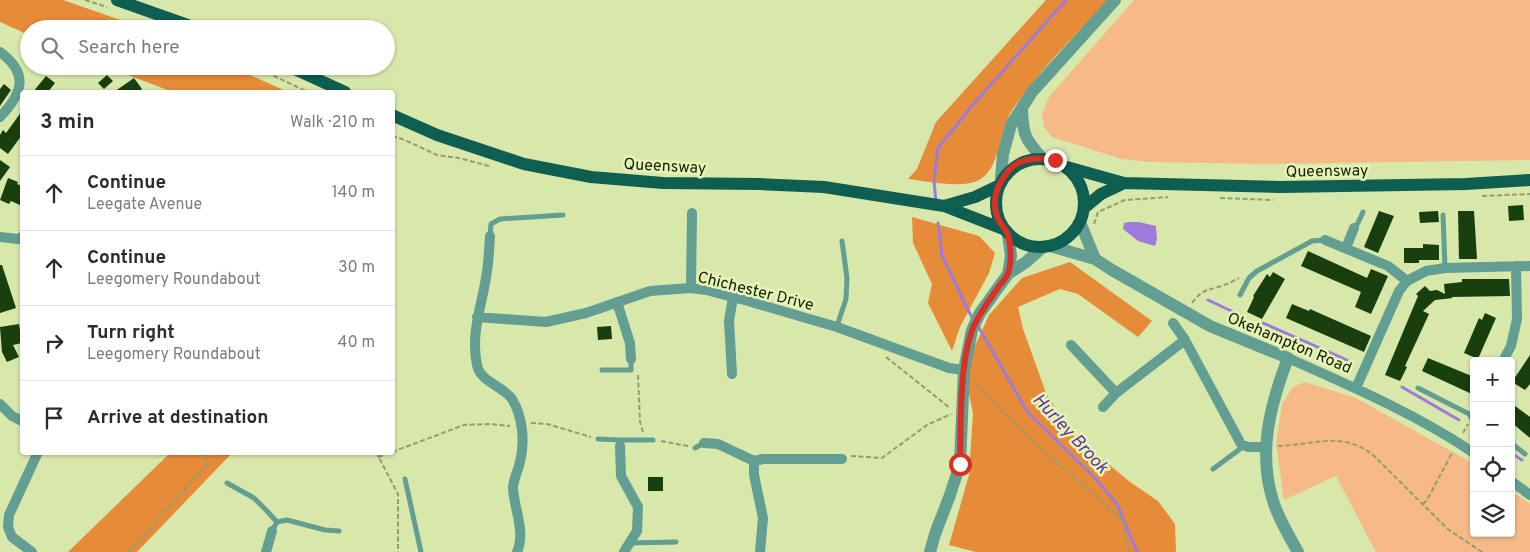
<!DOCTYPE html>
<meta charset="utf-8">
<style>
body{margin:0;font-family:Overpass,sans-serif;background:#f2f2f3;color:#2b2b33}
.controls{position:absolute;right:15px;bottom:15px;display:grid;overflow:hidden;border-radius:5px;box-shadow:0 1px 4px #0004}
.controls button{width:45px;height:45px;display:grid;place-items:center;padding:0;border:0;border-bottom:1px solid #e1e1e2;background:#fff;color:#2b2b33;font:25px sans-serif}
.stop{position:absolute;width:15px;height:15px;margin:-11px;border:4px solid #d93025;border-radius:50%;background:#fff}
.stop.end{background:#d93025;border-color:#fff;box-shadow:0 1px 5px #0008}
.list{margin:0;padding:0;list-style:none}
h2{display:flex;justify-content:space-between;align-items:center;height:65px;margin:0;padding:0 20px;font-size:21px}
h2 small{font-size:16px;font-weight:400;color:#7c7c81}
.list li{display:grid;grid-template-columns:32px 1fr auto;gap:15px;align-items:center;box-sizing:border-box;height:75px;padding:0 20px;border-top:1px solid #e1e1e2}
.list b{display:block;font-size:19px;white-space:nowrap}
.list p{margin:0;font-size:16px;white-space:nowrap;color:#7c7c81}
.list em{font-size:16px;font-style:normal;color:#7c7c81}
.icon{flex:none;width:28px;height:28px;fill:none;stroke:currentColor;stroke-width:2;stroke-linecap:round;stroke-linejoin:round}
.map{position:relative;flex:none;width:1530px;height:552px;overflow:hidden}
.search{position:absolute;background:#fff;box-shadow:0 1px 4px #0004;left:20px;top:20px;width:375px;height:55px;display:flex;align-items:center;gap:12px;box-sizing:border-box;padding:0 18px;border-radius:28px;color:#7c7c81;font-size:19px}
.panel{position:absolute;background:#fff;box-shadow:0 1px 4px #0004;left:20px;top:90px;width:375px;height:365px;border-radius:5px}
.map>svg:first-child{display:block}
.green{fill:#f7b987}
.forest{fill:#e68b37}
.water{fill:#9f7add}
.lines{fill:none;stroke-linecap:round;stroke-linejoin:round}
.stream{stroke:#9f7add;stroke-width:3}
.building{fill:#1a3f0e}
.path{stroke:#939e6f;stroke-width:2;stroke-dasharray:5 2.5;stroke-linecap:butt}
.service{stroke:#629e91;stroke-width:5}
.minor{stroke:#629e91;stroke-width:10}
.tertiary{stroke:#629e91;stroke-width:12}
.primary{stroke:#0e5e51;stroke-width:12}
.route{stroke:#d93025;stroke-width:6}
.labels{text-anchor:middle;stroke-width:5;stroke-linejoin:round;paint-order:stroke}
.street-label{font-size:16px;fill:#171c05;stroke:#e5f5b6}
.water-label{font-size:18px;font-style:italic;fill:#6431a4;stroke:#e5f5b6}
</style>
<div class="map">
<svg width="1530" height="552" viewBox="0 0 1530 552">
<rect width="100%" height="100%" fill="#d8e7aa"/>
<path class="green" d="M1134,0H1530V160L1262,164L1150,162L1122,159L1052,137L1044,127L1042,114L1049,97Z
M1305,382L1356,398L1474,464V533H1511V491L1530,504V552H1376L1336,476L1284,500L1276,443L1282,404L1293,387Z"/>
<path class="forest" d="M0,0H63L146,29H29V35L0,22Z
M1046,0H1108C1075,36 1038,71 1011,112C998,132 1001,168 979,180C962,189 926,181 908,179L917,169L936,122Z
M104,66H230L288,92H173Z
M912,217L979,236L995,253L989,273L960,327L952,351L928,303L932,284L913,243Z
M1070,262L1152,321L1138,337L1078,294L1060,289L1018,307L1023,329L1046,393L1070,432L1130,482L1158,501L1175,524L1176,552H976L949,545L969,475L973,413L964,370L989,315L1022,278Z
M170,453H232L137,552H68Z"/>
<path class="water" d="M1129,222H1139L1156,226L1157,239L1155,246L1138,241L1123,229L1124,223Z"/>
<g class="lines">
<path class="stream" d="M936,202L934,181L938,148L970,108L1066,0
M938,223L942,255L966,306L973,319
M1208,300L1242,316
M1263,323L1347,360
M978,326L1028,413L1093,476L1117,504L1137,552
M1402,387L1459,420
M1473,427H1474
M1511,453L1522,460"/>
</g>
<path class="building" d="M107,75L113,81L104,89L98,83Z
M46,76L55,83L48,92H33Z
M134,78L142,89L137,92H114Z
M4,84L11,90L0,106V89Z
M22,111V135L8,154L0,148V135L3,130L6,133Z
M0,160L10,167L0,181Z
M8,178L18,182L17,184L22,186V206L11,201L9,204L0,200Z
M1523,205L1524,220L1509,221L1508,206Z
M1379,211L1394,216L1378,253L1364,247Z
M1438,211L1439,222L1420,223L1419,212Z
M1458,211H1474L1477,259H1459Z
M1423,244L1439,245V260H1419V263H1404V248H1423Z
M1308,251L1367,278L1371,269L1388,276L1371,314L1355,307L1361,292L1301,266Z
M0,265H2L16,308L0,313Z
M1273,272L1285,279L1262,319L1247,312L1254,297L1253,296L1267,274L1270,277Z
M1462,279H1509L1510,296L1451,297L1453,298L1435,300L1423,311L1429,314L1405,366L1407,367L1400,381L1385,375L1418,296L1416,294L1425,286L1430,291L1437,290L1445,294L1444,284L1462,282Z
M1292,304L1309,311L1310,309L1371,336L1364,352L1286,318Z
M1485,313L1496,318L1478,359L1464,353L1479,318L1482,320Z
M19,324L22,343L13,345L19,357L7,362L2,352L0,327Z
M611,326L612,339L598,340L597,327Z
M1530,355V384L1525,390L1512,382Z
M1428,358L1474,377V395L1422,371Z
M1511,403L1530,417V438L1511,422Z
M648,477H663V491H648Z"/>
<g class="lines">
<path class="path" d="M85,0L107,7
M253,66L308,92
M392,138L397,137L409,142L437,155L459,158L489,166
M1482,196L1530,194
M1220,198L1273,200
M1094,224L1098,212L1125,200L1168,197
M1192,303C1203,288 1208,291 1224,285C1229,284 1234,280 1239,278
M886,357L950,408
M638,375L640,422L643,432
M975,382L1032,441L1123,520L1129,552
M531,423L547,424L591,437
M1463,433L1468,424
M661,441L688,446
M1278,446C1312,445 1341,431 1372,454L1449,530L1482,552
M376,452L398,494V552
M392,452L464,425L488,424L510,426
M851,456L882,458L927,425L951,414
M378,457L391,452
M1423,504L1427,500L1452,453
M129,552L208,463L204,452"/>
<path class="service" d="M1443,215L1445,268
M1354,228L1358,223L1363,212
M490,236L491,224L500,219L563,215
M1240,295L1249,278L1257,271L1312,241L1325,240
M837,326L846,299L847,278L842,241
M602,370H631V359
M1418,388L1473,416
M598,439L619,440L620,443
M619,440H653
M1511,443L1525,454
M695,448L704,443
M1213,469L1244,446
M405,479L421,552
M227,483L254,498L267,511L277,522
M272,531L277,522L287,520L325,530L339,531
M630,543L676,542"/>
<path class="minor" d="M0,52C30,74 22,94 0,117
M490,236C489,248 489,259 487,271C483,303 470,332 477,365C480,382 503,386 512,399C523,417 525,442 520,462C518,471 513,480 513,488C514,509 526,532 517,552
M0,237L18,239L22,237
M1325,240L1388,266L1407,281
M1346,248L1354,228
M691,288L692,213
M617,302L630,343L631,359
M477,317L546,322L586,313L650,291L691,288L706,290L748,301L837,327L949,368L964,370
M1173,323L1185,340L1241,444L1248,447H1266
M1071,345L1116,393
M1288,358C1351,386 1416,414 1474,453
M1503,361L1511,346L1517,319L1516,266
M732,374L729,321L733,297
M1356,388L1399,291L1407,281L1426,271L1445,268L1530,266
M0,404L12,416L22,421
M1103,407L1116,393L1185,340
M1473,416L1474,414
M704,443L718,444L754,461
M620,446L621,476L638,507L637,531L624,552
M1511,481L1530,495
M32,552L12,537L8,527L9,515L38,452
M266,552L272,531
M760,552L763,518L754,475V461L763,459H842"/>
<path class="tertiary" d="M1022,110C1023,135 1025,139 1042,158
M1001,179L1003,154L1011,125L1032,92L1115,0
M1080,222L1095,259
M1050,246L1095,259L1112,270L1210,326L1288,358C1270,405 1257,454 1274,504C1280,521 1289,536 1298,552
M1008,274L1011,256L1008,234
M930,552L935,534L950,495L960,464L964,370L972,330L980,313L1008,274L1026,262L1043,247"/>
<path class="primary" d="M117,0L199,29
M288,66L345,92
M392,115L437,135L524,164L591,177L663,183L759,184L824,187L944,206L1003,229
M996 203a44 44 0 1 1 88 0a44 44 0 1 1-88 0Z
M1067,167L1124,183L1280,187L1466,184L1530,180
M944,206L975,197L998,186
M1084,208L1101,194L1124,183"/>
</g>
<g class="lines">
<path class="route" d="M960,464C961,425 959,363 973,328C979,314 988,302 997,289C1000,284 1006,279 1008,273C1012,262 1011,246 1008,235C1006,229 999,223 997,216C991,199 998,183 1009,170C1021,157 1039,157 1055,160"/>
</g>
<g class="labels">
<g class="street-label">
<text transform="translate(665 165) rotate(3)" y="6">Queensway</text>
<text transform="translate(1327 170) rotate(-1)" y="6">Queensway</text>
<text transform="translate(756 290) rotate(14)" y="6">Chichester Drive</text>
<text transform="translate(1290 342) rotate(23)" y="6">Okehampton Road</text>
</g>
<g class="water-label">
<text transform="translate(1071 433) rotate(47)" y="6">Hurley Brook</text>
</g>
</g>
</svg>
<div class="controls">
<button>+</button>
<button>−</button>
<button><svg class="icon" aria-label="locate" viewBox="0 0 24 24"><circle cx="12" cy="12" r="6"/><path d="M12 2v4M12 18v4M2 12h4M18 12h4"/></svg></button>
<button><svg class="icon" aria-label="layers" viewBox="0 0 24 24"><path d="M12 4l9 5-9 5-9-5zM3 14l9 5 9-5"/></svg></button>
</div>
<div class="stop" style="left:960px;top:464px"></div>
<div class="stop end" style="left:1055px;top:160px"></div>
<div class="search"><svg class="icon" aria-label="search" viewBox="0 0 24 24"><circle cx="10" cy="10" r="6"/><path d="M15 15l6 6"/></svg>Search here</div>
<section class="panel">
<h2>3 min<small>Walk · 210 m</small></h2>
<ul class="list">
<li><svg class="icon" aria-label="ahead" viewBox="0 0 24 24"><path d="M12 20V5M6 11l6-6 6 6"/></svg><div><b>Continue</b><p>Leegate Avenue</p></div><em>140 m</em></li>
<li><svg class="icon" aria-label="ahead" viewBox="0 0 24 24"><path d="M12 20V5M6 11l6-6 6 6"/></svg><div><b>Continue</b><p>Leegomery Roundabout</p></div><em>30 m</em></li>
<li><svg class="icon" aria-label="right" viewBox="0 0 24 24"><path d="M7 20v-9h11M14 6l5 5-5 5"/></svg><div><b>Turn right</b><p>Leegomery Roundabout</p></div><em>40 m</em></li>
<li><svg class="icon" aria-label="arrive" viewBox="0 0 24 24"><path d="M6 21V4h12l-3 4 3 4H6"/></svg><div><b>Arrive at destination</b></div></li>
</ul>
</section>
</div>
